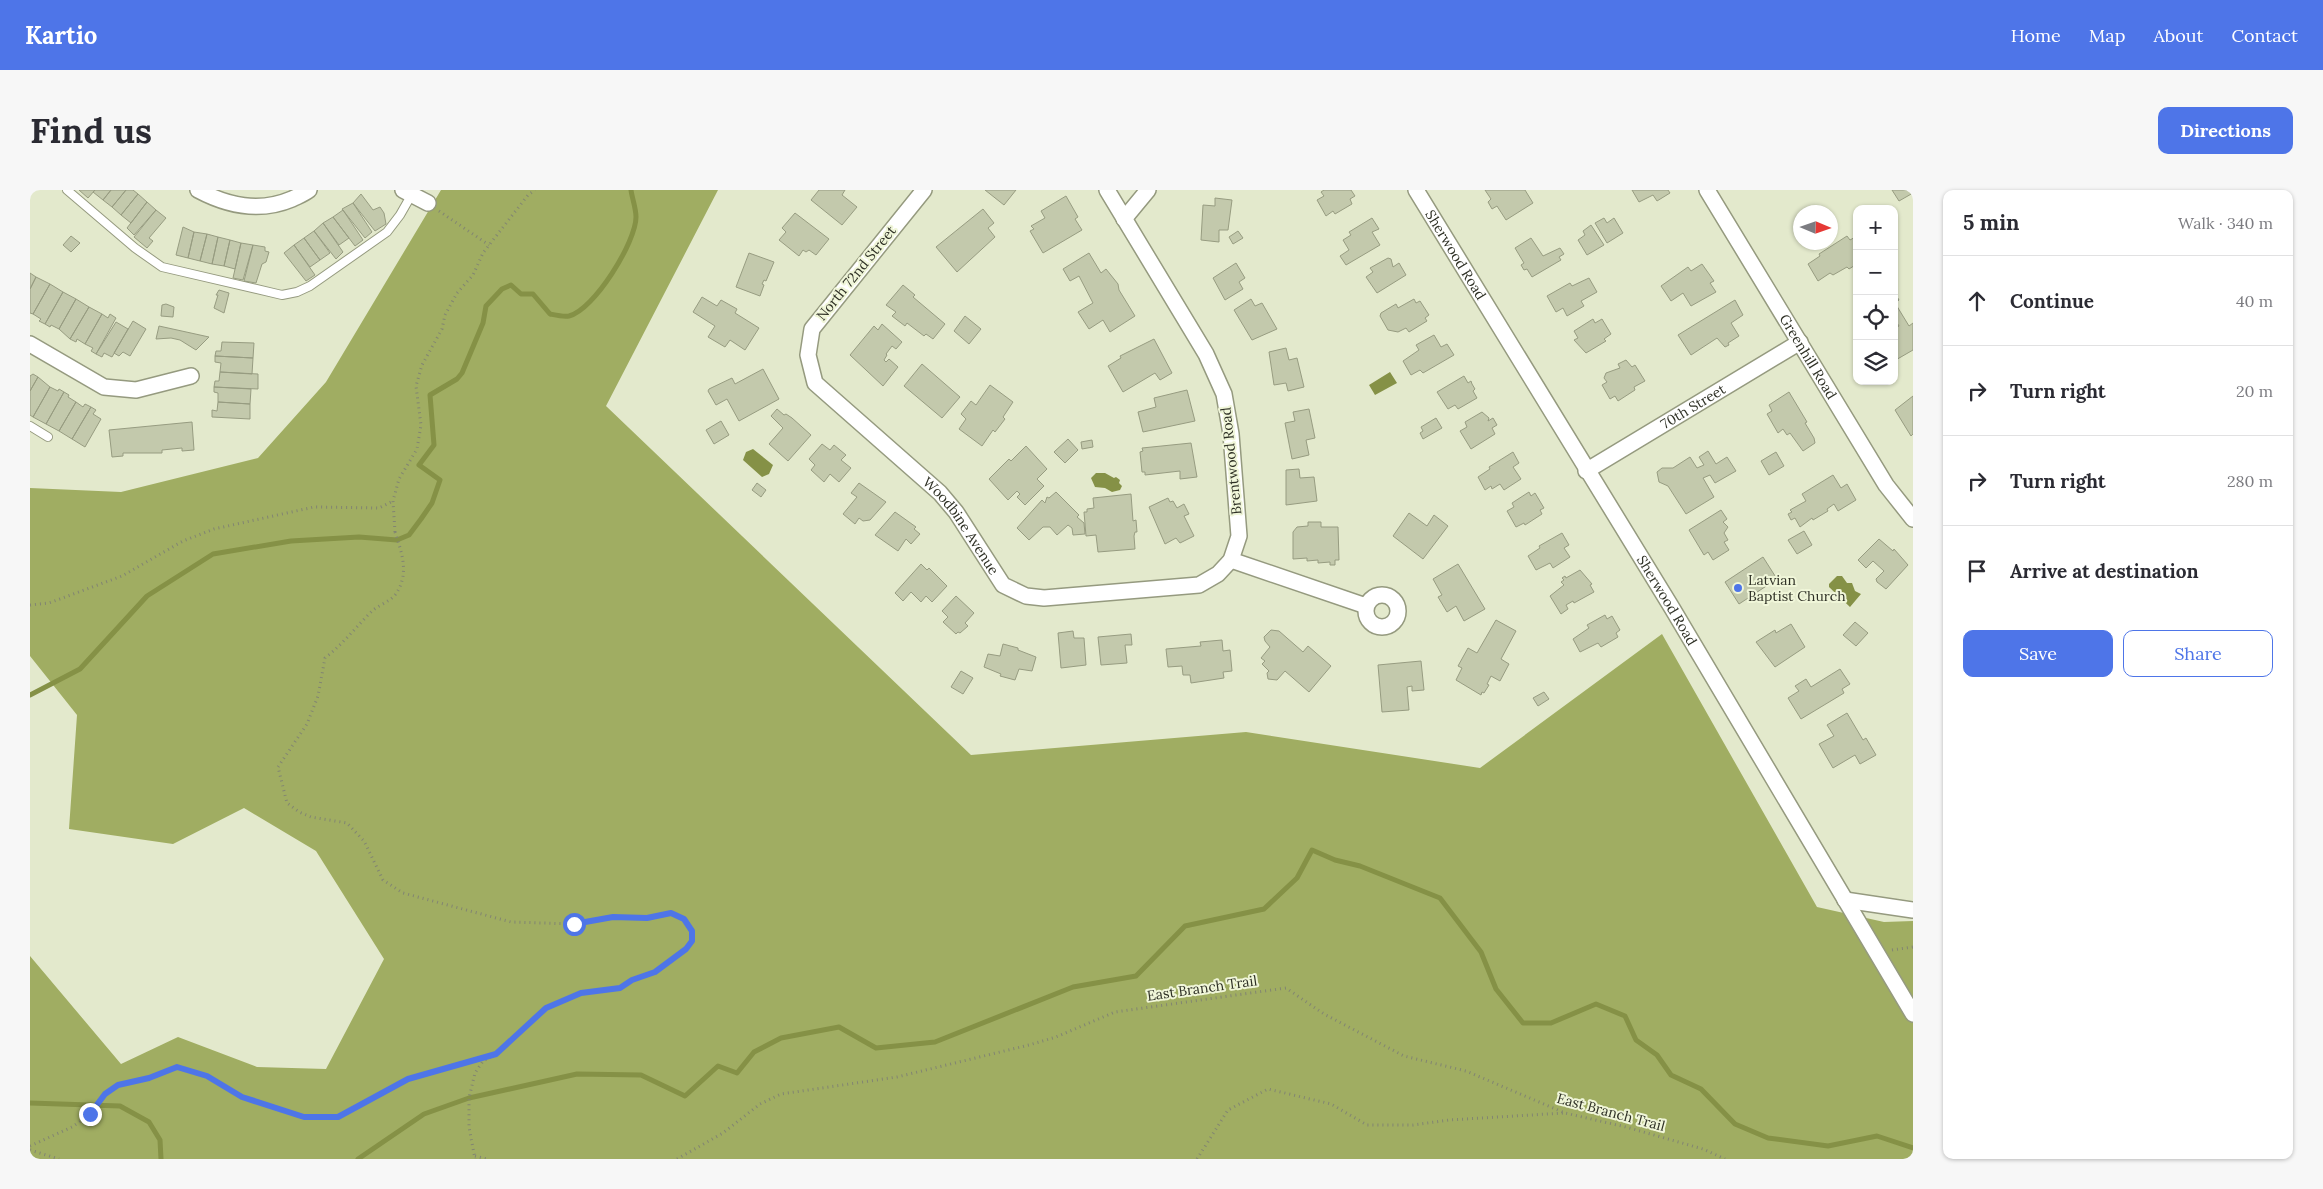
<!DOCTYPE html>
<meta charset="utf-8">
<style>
body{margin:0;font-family:Lora,serif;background:#f7f7f7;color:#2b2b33}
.controls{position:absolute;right:15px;top:15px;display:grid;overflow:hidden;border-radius:10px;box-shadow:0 1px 4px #0004}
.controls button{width:45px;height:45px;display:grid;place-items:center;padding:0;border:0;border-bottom:1px solid #e1e1e2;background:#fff;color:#2b2b33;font:25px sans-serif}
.compass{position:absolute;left:1763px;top:15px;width:45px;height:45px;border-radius:50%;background:#fff;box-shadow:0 1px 4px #0004;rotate:92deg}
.stop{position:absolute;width:15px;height:15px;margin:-11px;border:4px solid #4e75e8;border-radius:50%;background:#fff}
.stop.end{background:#4e75e8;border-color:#fff;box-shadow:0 1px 5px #0008}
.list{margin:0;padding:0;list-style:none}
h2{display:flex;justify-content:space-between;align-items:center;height:65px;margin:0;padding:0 20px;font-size:21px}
h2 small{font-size:16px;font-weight:400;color:#7c7c81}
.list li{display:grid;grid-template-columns:32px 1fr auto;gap:15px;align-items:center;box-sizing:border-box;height:90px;padding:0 20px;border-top:1px solid #e1e1e2}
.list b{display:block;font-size:19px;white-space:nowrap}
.list em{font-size:16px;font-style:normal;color:#7c7c81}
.actions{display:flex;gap:10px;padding:15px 20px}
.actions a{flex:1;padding:11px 0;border:1px solid #4e75e8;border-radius:10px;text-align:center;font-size:18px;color:#4e75e8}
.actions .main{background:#4e75e8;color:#fff}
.icon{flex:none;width:28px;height:28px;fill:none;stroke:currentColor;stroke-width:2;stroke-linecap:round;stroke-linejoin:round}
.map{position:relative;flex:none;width:1883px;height:969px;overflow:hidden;border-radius:10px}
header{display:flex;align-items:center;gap:30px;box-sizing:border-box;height:70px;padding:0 25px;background:#4e75e8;color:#fff}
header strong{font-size:24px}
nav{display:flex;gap:28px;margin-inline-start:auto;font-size:18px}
.intro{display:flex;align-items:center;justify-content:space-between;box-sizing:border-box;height:120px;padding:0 30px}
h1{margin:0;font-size:35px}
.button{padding:12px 22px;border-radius:10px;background:#4e75e8;color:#fff;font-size:18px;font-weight:700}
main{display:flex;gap:30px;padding:0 30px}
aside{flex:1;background:#fff;border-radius:10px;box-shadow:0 1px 4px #0004}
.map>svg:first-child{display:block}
.forest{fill:#a0ad62}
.water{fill:#859146}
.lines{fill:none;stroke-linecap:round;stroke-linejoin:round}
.stream{stroke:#859146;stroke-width:5}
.building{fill:#c3c9ac;stroke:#979c81}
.service-casing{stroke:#959a7f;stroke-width:10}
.minor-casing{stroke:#959a7f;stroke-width:18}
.path{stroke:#828572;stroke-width:3;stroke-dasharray:1 4;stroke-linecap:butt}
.service{stroke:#fff;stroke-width:8}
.minor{stroke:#fff;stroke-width:15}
.route{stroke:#4e75e8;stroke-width:6}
.poi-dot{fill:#4e75e8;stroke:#f0f6d9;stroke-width:2}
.labels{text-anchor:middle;stroke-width:4;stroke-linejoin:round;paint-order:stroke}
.street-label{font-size:14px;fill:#2e3025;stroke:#f0f6d9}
.poi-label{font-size:14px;fill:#2e3025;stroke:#f0f6d9;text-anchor:start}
</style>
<header>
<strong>Kartio</strong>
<nav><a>Home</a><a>Map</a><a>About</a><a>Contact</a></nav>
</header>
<div class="intro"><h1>Find us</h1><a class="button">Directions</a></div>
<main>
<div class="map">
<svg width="1883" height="969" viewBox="0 0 1883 969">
<rect width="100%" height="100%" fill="#e3e9cc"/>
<path class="forest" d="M411,0H688L576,216L941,565L1216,542L1450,578L1632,444L1787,717L1854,732L1883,731V969H0V766L91,874L148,847L227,877L296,879L354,769L286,661L214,618L143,654L39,639L47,525L0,466V298L91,302L228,268L296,192Z"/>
<path class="water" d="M1360,182L1367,193L1345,205L1339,195Z
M723,259L743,275L739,284L732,287L713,270L716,262Z
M1066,283H1075L1084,288L1086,287L1090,290L1089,293L1092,296L1090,300L1082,302L1075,298L1065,297L1061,288Z
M1807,386H1812L1817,393H1822L1825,401L1831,404L1820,417L1799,397V394Z"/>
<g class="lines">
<path class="stream" d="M0,505L50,479L117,406L183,364L261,351L329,347L367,350L379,345L391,329L402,313L410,290L389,275L404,255L400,205L427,189L432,183L453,133L456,116L472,99L481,95L491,104H503L520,124C525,125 533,127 539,126C564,120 606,52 606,27C606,18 602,8 601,0
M0,913L90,916L119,932L130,950L131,969
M328,969L394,924L439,908L547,884L611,885L655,906L688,876L707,883L724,862L751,848L809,837L846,858L905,852L1043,797L1106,786L1155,736L1234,719L1267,688L1282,660L1305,670L1330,676L1410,708L1451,762L1466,799L1493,833H1521L1566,814L1595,826L1606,850L1627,865L1641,885L1671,899L1705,934L1738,948L1798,956L1847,946L1883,958"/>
</g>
<path class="building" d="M49,0H65L58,8Z
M65,0H81L73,10L63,2Z
M81,0H96L82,17L73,10Z
M96,0H103L108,4L91,25L82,17Z
M789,0H815L812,5L827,17L812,35L781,10Z
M955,0H986L974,15Z
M1294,0H1321L1325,6L1320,9L1322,14L1305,24L1303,21L1296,26L1287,10L1294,6L1291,2Z
M1455,0H1495L1503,13L1476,30L1467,16L1462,19L1458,12L1461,9Z
M1602,0H1638L1640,3L1627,11L1623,5L1609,12Z
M1862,0H1883V3L1869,11Z
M108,4L117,12L101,33L91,25Z
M331,4L343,20L350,17L354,23L356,34L345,41L323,13Z
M1036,6L1048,27L1045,29L1052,40L1013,63L1000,41L1004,39L1001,36L1015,28L1011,21Z
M1185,8L1202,10L1198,40H1189V52L1171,50L1173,15L1185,16Z
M117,12L126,20L104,45L97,38Z
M323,13L342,42L335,48L312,19Z
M953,19L964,33L958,38L965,47L927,82L906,57Z
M126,20L136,28L119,48L123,51L117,58L104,47Z
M313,20L333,50L325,56L303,27Z
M765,23L799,49L786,65L779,60L776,62L773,60L769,66L749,50L756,42L752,38Z
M303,27L319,48L309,55L293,33Z
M1342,28L1349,39L1342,42L1350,55L1316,75L1310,66L1319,60L1313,50L1321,45L1319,42Z
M1574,28L1577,33L1584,28L1593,43L1577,53L1565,33Z
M293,33L313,62L306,69L284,41Z
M1561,35L1574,55L1557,65L1548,50L1555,45L1553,41Z
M153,37L164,42L158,68L146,65Z
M284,41L300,63L290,70L274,48Z
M1208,41L1213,48L1203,54L1199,47Z
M164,42L177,44L170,71L158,68Z
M177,44L188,47L182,74L170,71Z
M41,46L50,53L41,62L33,55Z
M1817,46L1820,50L1827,46V74L1819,79L1817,77L1803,85L1800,83L1788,91L1778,74L1790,66L1789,64Z
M188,47L200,50L194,76L182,74Z
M274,48L290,70L280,77L264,55Z
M1501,48L1513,66L1530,58L1534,64L1529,67L1531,70L1502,87L1497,79L1494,80L1491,75L1494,73L1485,58Z
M200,50L211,53L205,79L194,76Z
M211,53L223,55L213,90L203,88Z
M223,55L235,57V61L239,62L236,72L232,74L226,93L214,91Z
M264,55L285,85L276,91L254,63Z
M719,63L744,72L736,91L734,90L732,94L734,95L730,106L706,97Z
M1059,63L1071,83L1076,79L1088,94L1089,100L1105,126L1080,142L1073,130L1059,139L1048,122L1063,113L1049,86L1040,91L1033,79Z
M1358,68L1361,69L1363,77L1369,73L1376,85L1347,103L1336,87L1343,82L1340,78Z
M1206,73L1215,88L1209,92L1213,99L1195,110L1183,88Z
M1672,74L1684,91L1680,93L1686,102L1661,116L1653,103L1641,111L1631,96L1658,77L1661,81Z
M0,83L6,87L0,99Z
M6,87L20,94L3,124L0,123V99Z
M1559,88L1567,102L1551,111L1554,116L1537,126L1533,118L1526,122L1517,106L1540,93L1542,96Z
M20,94L33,102L15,134L9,131L11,129L3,124Z
M873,95L885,105L883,107L915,134L903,149L896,144L894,146L877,133L875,136L862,126L866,122L856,115Z
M189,100L199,103L194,123L184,118L188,105H186Z
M33,102L46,109L29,139L21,135L20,137L15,134Z
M1864,102L1869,110L1865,113L1879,136L1883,133V160L1864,171V139L1869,136L1864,128Z
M672,107L687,116L691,110L707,119L705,123L729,138L715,160L700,150L695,157L678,147L685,136L663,122Z
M46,109L59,117L40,149L29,139Z
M1221,109L1225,116L1232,113L1247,139L1222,150L1204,120Z
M1384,109L1386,113L1390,111L1399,125L1395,128L1397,131L1379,142L1376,138L1368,142L1358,140L1350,126L1351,123L1366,114L1368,118Z
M1705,110L1713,125L1701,133L1709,146L1698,153L1699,155L1695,157L1687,148L1661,165L1648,145Z
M136,114L144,117L143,127L131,126L132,115Z
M59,117L72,124L55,154L47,149L46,152L40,149Z
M72,124L78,128L80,124L86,128L66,164L61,161L63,158L55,154Z
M935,126L951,139L939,154L924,141Z
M1563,129L1565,133L1572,129L1581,144L1574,149L1576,151L1556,163L1544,150L1548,148L1544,141Z
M103,131L116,139L100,166L93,162L89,166L84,163Z
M86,132L98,139L82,167L74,163L72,167L66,164Z
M852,134L872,152L866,159L862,156L856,164L857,165L854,170L856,172L859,169L868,177L853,196L820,165L844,136L848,140Z
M129,136L179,147L166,160L150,150L141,148L126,149Z
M1404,145L1411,157L1417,154L1424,165L1393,183L1390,180L1381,185L1373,171L1389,160L1386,155Z
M1124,149L1142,183L1130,190L1125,183L1093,202L1078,176L1091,168L1090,166Z
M192,152L224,153L223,168L185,166L186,161H191Z
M1256,158L1259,170L1267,168L1274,197L1258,201L1256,193L1244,195L1239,162Z
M185,166L223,168L222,184L190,182L191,173L185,172Z
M1596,170L1602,177L1605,175L1615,191L1604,197L1605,200L1588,211L1585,206L1580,209L1572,195L1577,192L1574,188L1576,183L1590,178L1588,174Z
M892,174L930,207L912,228L874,196Z
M733,179L749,209L709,231L697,209L686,215L678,201L679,199L702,188L705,194Z
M190,182L228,184V199L184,197L185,191H189Z
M3,184L8,187L0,201V186Z
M1434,186L1438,193L1441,191L1442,194L1445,199L1443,201L1447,208L1428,219L1425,215L1418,219L1407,202Z
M8,187L20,197L3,227L0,225V201Z
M960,195L983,212L973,227L975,229L965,242L963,240L952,256L929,239L936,229L931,224L941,211L946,215Z
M20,197L28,201L29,199L34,202L16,234L3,227Z
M184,197L221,199L220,214L188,212V203L184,202Z
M1157,200L1165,231L1113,242L1108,222L1126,217L1124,208Z
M34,202L39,205L38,207L46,212L29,241L16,234Z
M1759,202L1777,232L1775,233L1784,248L1785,253L1773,261L1760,243L1757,245L1753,239L1748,243L1737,224L1742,221L1739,215Z
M1883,206V244L1881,246L1865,220Z
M46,212L53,217L55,214L61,217L42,249L29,241Z
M188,212L220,214V229L182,227V220L187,221Z
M61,217L66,220L63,224L71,229L55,257L42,249Z
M747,219L754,225L756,224L762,228L781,245L758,271L739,254L753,238L741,226Z
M1279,219L1285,248L1276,250L1279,265L1262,269L1255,233L1265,231L1263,222Z
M1452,222L1459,228L1458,231L1463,228L1467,235L1462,238L1465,244L1441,259L1430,241L1437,237L1435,232Z
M1406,228L1412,238L1393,249L1390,243L1393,241L1391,237Z
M691,231L699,245L684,254L676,240Z
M162,232L164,260L152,261V258L132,260V263H93V266L82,267L79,240Z
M1038,249L1048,260L1035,273L1024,262Z
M1062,250L1063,257L1052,259L1051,252Z
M1161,253L1167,287L1150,289V281L1115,285V282H1112L1110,262L1113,261L1112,258Z
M792,254L800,260L804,255L816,265L811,270L821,278L809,292L800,284L794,292L781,280L785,275L779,269Z
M996,256L1017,279L1007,289L1014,296L995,315L987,307L990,304L987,301L978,310L959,289L979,269L981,271Z
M1678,261L1686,274L1697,267L1706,281L1685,293L1680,285L1673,288L1684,307L1656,324L1638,296L1629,292L1627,282L1632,278H1643L1660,267L1667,278L1674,275L1669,267Z
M1483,262L1489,273L1483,277L1491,289L1474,300L1470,294L1462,299L1461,296L1455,300L1448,287L1460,279L1459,277Z
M1746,262L1754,276L1739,285L1731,271Z
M1269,279L1270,288L1284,287L1287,311L1256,315V280Z
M1803,285L1811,298L1817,294L1826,310L1808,321L1804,314L1797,319L1798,321L1783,330L1782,328L1770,337L1765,328L1761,330L1758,324L1762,322L1760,320L1776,311L1772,304Z
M727,293L736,300L731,307L722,300Z
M829,293L856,312L840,330L833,331L829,328L825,334L813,324L827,307L821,303Z
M1026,302L1049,325L1047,327L1054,333L1055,344L1043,345L1042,338L1038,335L1027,345L1020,337H1013L999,350L987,338L1012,310L1015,313L1017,307L1019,308Z
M1499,302L1501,306L1505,303L1514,318L1510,320L1512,324L1495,335L1494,333L1486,337L1477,321L1484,317L1482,313Z
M1101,304L1103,331L1106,330L1107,342H1105L1104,346L1105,359L1068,362L1066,345L1056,346L1054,322H1057V319L1064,318L1063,308Z
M1138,308L1140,312L1143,311L1147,318L1154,314L1159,324L1154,326L1164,346L1150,353L1146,348L1135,354L1119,317Z
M1691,320L1697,329L1693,332L1698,337L1694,343L1698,350L1694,352L1699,360L1683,370L1678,362L1674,365L1659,340Z
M865,322L886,337L884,339L890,344L881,354L876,349L868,361L845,345Z
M1379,323L1397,336L1404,325L1418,336L1393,369L1363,346Z
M1278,332H1291V337H1308L1309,370H1305V375H1300V372L1288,373V370L1277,371V368L1263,369V342L1267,337L1278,336Z
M1774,341L1782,355L1767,364L1758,350Z
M1532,343L1539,355L1534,358L1540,367L1523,378L1520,373L1506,380L1498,366L1510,358L1509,356Z
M1849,349L1863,361L1864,359L1878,375L1856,399L1847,392L1846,389L1854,381L1843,371L1836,378L1828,370Z
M1733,367L1747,389L1709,414L1695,392Z
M891,374L897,380L899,378L917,396L902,412L896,406L891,412L881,402L873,411L865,403Z
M1428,374L1455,419L1434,431L1426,416L1417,422L1408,407L1412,405L1403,389Z
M1550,380L1562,394L1560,395L1564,402L1544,413L1543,411L1536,415L1538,419L1531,424L1520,406L1534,395L1531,392L1534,390L1532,388L1535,386L1536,388Z
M926,406L944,423L935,433L938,436L930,443L928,442L926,444L913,432L918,427L912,421Z
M1575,425L1577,429L1582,426L1590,440L1586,443L1588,447L1571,457L1568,453L1550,462L1543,449L1559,438L1557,435Z
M1466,430L1486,441L1471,469L1479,474L1470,491L1461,486L1457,494L1459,495L1454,503L1452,502L1451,505L1426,490L1432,478L1428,476L1438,458L1447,463Z
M1825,432L1838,443L1826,456L1813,445Z
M1761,434L1775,457L1745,477L1726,452L1745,440L1746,443Z
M1241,440L1249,441L1273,462L1278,456L1301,476L1279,502L1255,481L1247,490L1238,489L1237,483L1239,481L1232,474L1235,471L1231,468L1240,457L1235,451L1234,447Z
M1043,441L1044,448H1054L1056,475L1031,478L1028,443Z
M1101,444L1102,455H1095L1097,473L1071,475L1068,447Z
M1192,450L1193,461L1200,460L1202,481L1193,482L1194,488L1161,493L1160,485H1153L1152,476L1138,477L1136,459L1171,456L1170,452Z
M973,454L988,458V460L1006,467L1002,481L989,479L985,490L970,486L971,484L954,477L958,464L970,466Z
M1391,471L1394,500L1382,501V496L1377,497L1379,520L1352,522L1348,475Z
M1810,479L1820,494L1812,499L1814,503L1771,529L1758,508L1769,501L1765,496L1776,489L1781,497Z
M931,481L943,488L933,504L921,497Z
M1514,502L1519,509L1508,516L1503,508Z
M1817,523L1833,550L1836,548L1846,565L1830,574L1825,565L1803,578L1789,554L1804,546L1797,535Z"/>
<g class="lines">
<g class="service-casing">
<path id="service" d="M37,0L105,58L132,77L252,105L267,102L280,96L357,42L370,25L382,4
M0,236L18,247"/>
</g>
<g class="minor-casing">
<g id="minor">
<path d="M168,0C198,16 229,23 262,9C268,6 274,4 279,0"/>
<path d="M373,0L398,13"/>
<path id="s1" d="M894,0L782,139L778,165L785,193L910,303L926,322L973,395L996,406L1014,408L1169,395L1188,384L1201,370L1209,346L1201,244L1194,204L1176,164L1077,0"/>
<path id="s2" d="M1386,0L1642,418L1883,824"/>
<path id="s3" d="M1677,0L1856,295L1883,329"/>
<path d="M1094,29L1118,0"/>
<path d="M0,154L74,197L106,200L161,186"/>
<path id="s4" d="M1556,281L1770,152"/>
<path d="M1201,370L1336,416"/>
<circle cx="1352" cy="421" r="16"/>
<path d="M1815,710L1883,720"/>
</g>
</g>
<path class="path" d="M409,21L459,55
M365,342C372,363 380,385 365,405C359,412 349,415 342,421C326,437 313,454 295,468L288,506L277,534L248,577L257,613L269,622L281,627L317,633L334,651L353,690L373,703L481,732L544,734L583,727L617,728L641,723L654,729L661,741L662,751L656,759L625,782L602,790L590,798L551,803L516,818L466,864L453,871L445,883L439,908V937L445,969
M365,342L363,311L369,289L387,259L391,235L386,196L392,175L412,139L415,125L427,103L443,85L453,63L498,5L505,0
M0,415L19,413L92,386L153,351L184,339L284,317L349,318L363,311
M1862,760L1883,757
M0,956L42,937L55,928L75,904L88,895L119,888L147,877L177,887L212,907L274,927H308L378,889L461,866
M0,960L29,969
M445,966L457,969
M647,969L693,943L730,914L751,904L867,887L999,855L1026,847L1085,822L1256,798L1294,824L1374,866L1436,881L1535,923L1596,937L1673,959L1695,969
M1167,969L1198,920L1238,899L1301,914L1337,935H1383L1419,930L1534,923"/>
<use href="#service" class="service"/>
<use href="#minor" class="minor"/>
</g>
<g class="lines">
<path class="route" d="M60,924L75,904L88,895L119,888L147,877L177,886L212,907L274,927H308L378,889L466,864L516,818L551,803L590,798L602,790L625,782L656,759L662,751V741L654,729L641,723L617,728L583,727L544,734"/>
</g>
<circle class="poi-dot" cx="1708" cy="398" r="5"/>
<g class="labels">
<g class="street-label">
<text dy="5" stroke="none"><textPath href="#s2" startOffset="76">Sherwood Road</textPath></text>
<text transform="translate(826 83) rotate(-51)" y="5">North 72nd Street</text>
<text dy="5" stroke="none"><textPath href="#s3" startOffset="195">Greenhill Road</textPath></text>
<text dy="5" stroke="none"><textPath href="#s4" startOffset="125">70th Street</textPath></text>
<text transform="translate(1201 271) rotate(-96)" y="5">Brentwood Road</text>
<text dy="5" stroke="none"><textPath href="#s1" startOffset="439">Woodbine Avenue</textPath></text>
<text dy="5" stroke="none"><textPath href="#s2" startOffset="481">Sherwood Road</textPath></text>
<text transform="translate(1172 798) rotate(-8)" y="5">East Branch Trail</text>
<text transform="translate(1581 922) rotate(15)" y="5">East Branch Trail</text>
</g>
<g class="poi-label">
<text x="1718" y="395">Latvian<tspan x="1718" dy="16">Baptist Church</tspan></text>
</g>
</g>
</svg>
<div class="controls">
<button>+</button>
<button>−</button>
<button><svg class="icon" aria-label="locate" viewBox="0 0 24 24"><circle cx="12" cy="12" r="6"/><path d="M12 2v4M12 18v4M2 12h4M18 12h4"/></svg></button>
<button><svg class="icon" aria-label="layers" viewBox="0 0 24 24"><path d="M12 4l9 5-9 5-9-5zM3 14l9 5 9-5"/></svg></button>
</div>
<svg class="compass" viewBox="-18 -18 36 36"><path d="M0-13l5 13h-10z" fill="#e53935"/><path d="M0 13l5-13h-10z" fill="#7c7c81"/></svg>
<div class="stop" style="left:544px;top:734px"></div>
<div class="stop end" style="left:60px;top:924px"></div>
</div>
<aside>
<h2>5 min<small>Walk · 340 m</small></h2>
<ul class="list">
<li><svg class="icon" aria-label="ahead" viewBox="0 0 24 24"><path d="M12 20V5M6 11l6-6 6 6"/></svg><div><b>Continue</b></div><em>40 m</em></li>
<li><svg class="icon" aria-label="right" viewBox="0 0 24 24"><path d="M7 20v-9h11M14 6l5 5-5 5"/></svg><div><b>Turn right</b></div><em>20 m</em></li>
<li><svg class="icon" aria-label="right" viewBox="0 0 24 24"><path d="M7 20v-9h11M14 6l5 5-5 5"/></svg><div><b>Turn right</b></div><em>280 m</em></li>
<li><svg class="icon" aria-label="arrive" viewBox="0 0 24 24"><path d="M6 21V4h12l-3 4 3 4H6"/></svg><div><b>Arrive at destination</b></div></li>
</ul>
<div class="actions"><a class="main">Save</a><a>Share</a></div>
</aside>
</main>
